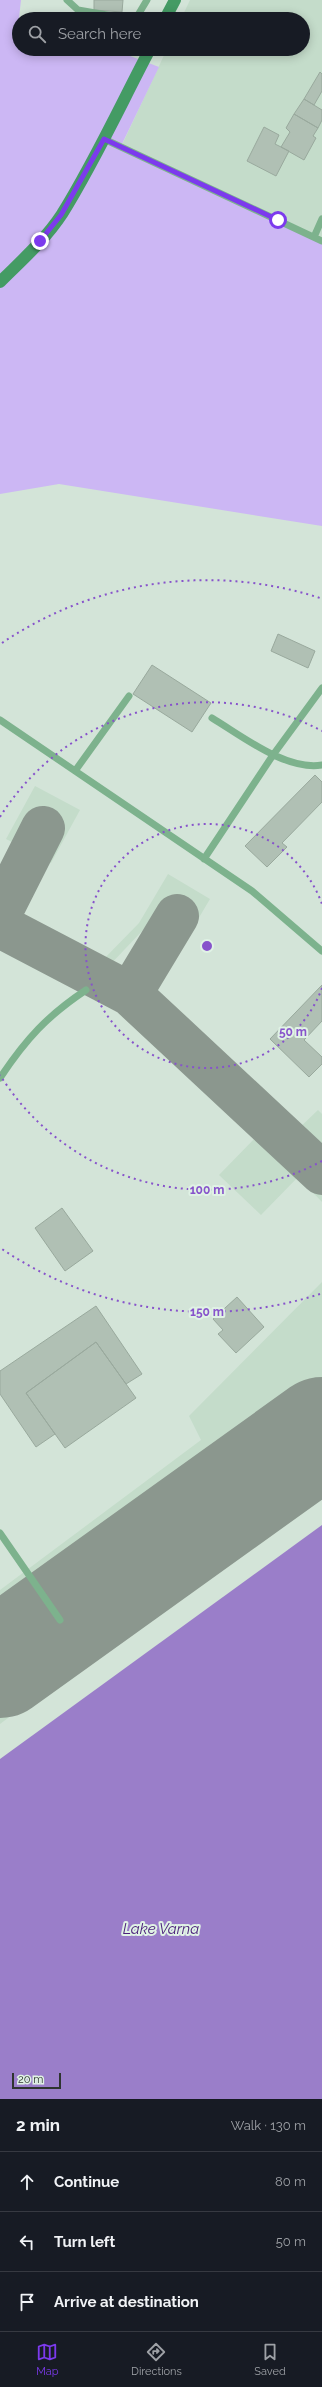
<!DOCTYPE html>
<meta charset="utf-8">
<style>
body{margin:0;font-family:Raleway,sans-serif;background:#242831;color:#f1f3f6}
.scale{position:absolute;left:12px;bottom:10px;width:49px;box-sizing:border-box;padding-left:4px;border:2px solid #2e342f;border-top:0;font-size:11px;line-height:14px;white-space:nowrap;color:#2e342f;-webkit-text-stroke:3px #e0f2e5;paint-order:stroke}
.stop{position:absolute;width:12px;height:12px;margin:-9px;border:3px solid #7c3aed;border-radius:50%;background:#fff}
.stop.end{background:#7c3aed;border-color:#fff;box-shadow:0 1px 4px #0008}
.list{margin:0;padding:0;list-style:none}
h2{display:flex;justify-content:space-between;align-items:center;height:52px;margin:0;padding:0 16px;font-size:17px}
h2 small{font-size:13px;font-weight:400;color:#9ea1a6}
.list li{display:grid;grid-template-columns:26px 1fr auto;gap:12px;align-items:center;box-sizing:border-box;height:60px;padding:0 16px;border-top:1px solid #363941}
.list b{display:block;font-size:15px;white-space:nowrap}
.list em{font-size:13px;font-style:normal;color:#9ea1a6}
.icon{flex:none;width:22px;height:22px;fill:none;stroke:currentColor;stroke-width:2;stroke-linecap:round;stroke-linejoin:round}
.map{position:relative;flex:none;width:322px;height:2099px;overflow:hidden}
.search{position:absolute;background:#171b24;box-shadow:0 2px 10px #0003;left:12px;right:12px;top:12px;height:44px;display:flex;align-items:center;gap:10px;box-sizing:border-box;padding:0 14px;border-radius:22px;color:#9ea1a6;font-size:15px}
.sheet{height:232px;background:#171b24}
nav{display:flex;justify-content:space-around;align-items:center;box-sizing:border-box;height:56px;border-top:1px solid #363941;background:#171b24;font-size:11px;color:#9ea1a6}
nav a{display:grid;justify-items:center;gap:2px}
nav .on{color:#7c3aed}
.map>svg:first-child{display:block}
.built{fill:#c4dcca;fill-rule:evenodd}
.green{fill:#ccb7f4}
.water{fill:#9a7ec9}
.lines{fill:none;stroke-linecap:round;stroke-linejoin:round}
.taxiway{stroke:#8b978e;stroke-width:44}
.runway{stroke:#8b978e;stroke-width:110}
.building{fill:#b0c0b4;stroke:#99a99d}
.lane{stroke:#7db28d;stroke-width:7}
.secondary{stroke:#449b64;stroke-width:12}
.route{stroke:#7c3aed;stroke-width:5}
.ring{fill:none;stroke:#8753cb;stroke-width:2;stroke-dasharray:2 4}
.labels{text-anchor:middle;stroke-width:4;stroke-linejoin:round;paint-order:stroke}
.water-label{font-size:15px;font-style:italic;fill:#4b217b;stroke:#e0f2e5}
.centre{fill:#8753cb;stroke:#e0f2e5;stroke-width:2}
.ring-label{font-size:12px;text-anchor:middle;font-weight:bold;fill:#8753cb;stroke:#e0f2e5;stroke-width:4;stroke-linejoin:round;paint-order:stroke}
</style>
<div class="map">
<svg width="322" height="2099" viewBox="0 0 322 2099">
<rect width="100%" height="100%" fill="#d3e4d8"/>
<path class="built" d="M190,0H322V241L121,147L167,49H303V19H181Z
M35,786L80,810L51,863L36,855L14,899L26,926L98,965L139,923L168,874L210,899L181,948L171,942L152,976L154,999L295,1132L318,1110L322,1114V1202L298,1177L261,1215L219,1175L256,1137L125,1010L75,985L13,948L0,951V883L20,846L6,839ZM144,929L152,931L132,968L115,973L106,969Z
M322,1282V1482L0,1724V1590L201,1440L189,1416Z"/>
<path class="green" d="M0,0H21L17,36L19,49H95L125,54L159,67L121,146L322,241V526L59,484L0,494Z"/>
<path class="water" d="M322,1525V2099H0V1759Z"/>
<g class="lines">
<path class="taxiway" d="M0,913L43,828
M0,926L130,994L322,1173
M130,994L177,916"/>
<path class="runway" d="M0,1663L322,1432"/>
</g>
<path class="building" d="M94,0H123L122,12L94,10Z
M320,72L322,74V91L314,105L304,99Z
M304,99L322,110V120L318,128L294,114Z
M294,114L318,128L313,136L316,138L304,160L281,147L290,132L286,128Z
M264,127L279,135L275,144L289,151L276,176L247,161Z
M278,634L315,651L308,668L271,651Z
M152,665L211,703L192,732L133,694Z
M315,775L322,782V802L282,843L287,847L267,867L245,846Z
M322,985V1021L304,1040L322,1057V1064L309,1077L270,1039Z
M62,1208L93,1251L65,1271L35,1228Z
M237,1297L264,1327L236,1353L218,1334L223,1330L213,1319Z
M96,1306L142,1374L126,1384L96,1342L26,1393L55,1434L36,1447L0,1394V1371Z
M96,1342L136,1398L65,1448L26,1393Z"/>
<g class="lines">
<path class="lane" d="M67,0L78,10L130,19L138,15L147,0
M104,139L322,241
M314,237L322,219
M212,718C242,736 286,771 322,765
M0,720L252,891L322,951
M75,771L129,696
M204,859L273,755L322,688
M0,1078C26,1039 47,1016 86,990
M0,1533L60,1620"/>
<path class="secondary" d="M165,19L175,0
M0,282C21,261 45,240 62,214C95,161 121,104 150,49"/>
</g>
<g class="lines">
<path class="route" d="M40,241L61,215L104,139L278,220"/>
</g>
<g class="ring">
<path d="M322 988A122 122 0 1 1 322 904"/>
<path d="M322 1161A244 244 0 0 1 0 1075M0 817A244 244 0 0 1 322 731"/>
<path d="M320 1294A366 366 0 0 1 2 1249M2 643A366 366 0 0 1 320 598"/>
</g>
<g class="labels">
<g class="water-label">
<text x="161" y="1934">Lake Varna</text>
</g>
</g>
<circle cx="207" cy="946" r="6" class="centre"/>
<g class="ring-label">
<text x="293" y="1036">50 m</text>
<text x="207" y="1194">100 m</text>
<text x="207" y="1316">150 m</text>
</g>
</svg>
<div class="scale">20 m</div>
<div class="stop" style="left:278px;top:220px"></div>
<div class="stop end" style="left:40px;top:241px"></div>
<div class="search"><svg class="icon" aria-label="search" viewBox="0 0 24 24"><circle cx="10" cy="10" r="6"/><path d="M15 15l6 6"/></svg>Search here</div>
</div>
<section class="sheet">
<h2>2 min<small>Walk · 130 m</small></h2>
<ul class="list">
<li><svg class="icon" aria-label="ahead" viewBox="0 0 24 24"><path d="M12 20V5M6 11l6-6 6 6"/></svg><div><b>Continue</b></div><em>80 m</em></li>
<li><svg class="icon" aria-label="left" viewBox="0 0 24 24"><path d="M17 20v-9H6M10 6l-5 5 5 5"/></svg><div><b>Turn left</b></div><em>50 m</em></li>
<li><svg class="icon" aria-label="arrive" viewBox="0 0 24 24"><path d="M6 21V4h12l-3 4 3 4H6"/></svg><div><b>Arrive at destination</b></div></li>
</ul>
</section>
<nav>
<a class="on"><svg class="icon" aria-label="map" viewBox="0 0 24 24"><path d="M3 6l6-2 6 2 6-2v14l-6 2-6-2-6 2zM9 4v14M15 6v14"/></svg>Map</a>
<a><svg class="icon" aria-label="directions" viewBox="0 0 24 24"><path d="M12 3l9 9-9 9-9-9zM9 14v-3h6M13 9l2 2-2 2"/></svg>Directions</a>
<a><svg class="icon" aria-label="saved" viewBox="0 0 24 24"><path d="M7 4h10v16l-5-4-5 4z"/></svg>Saved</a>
</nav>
